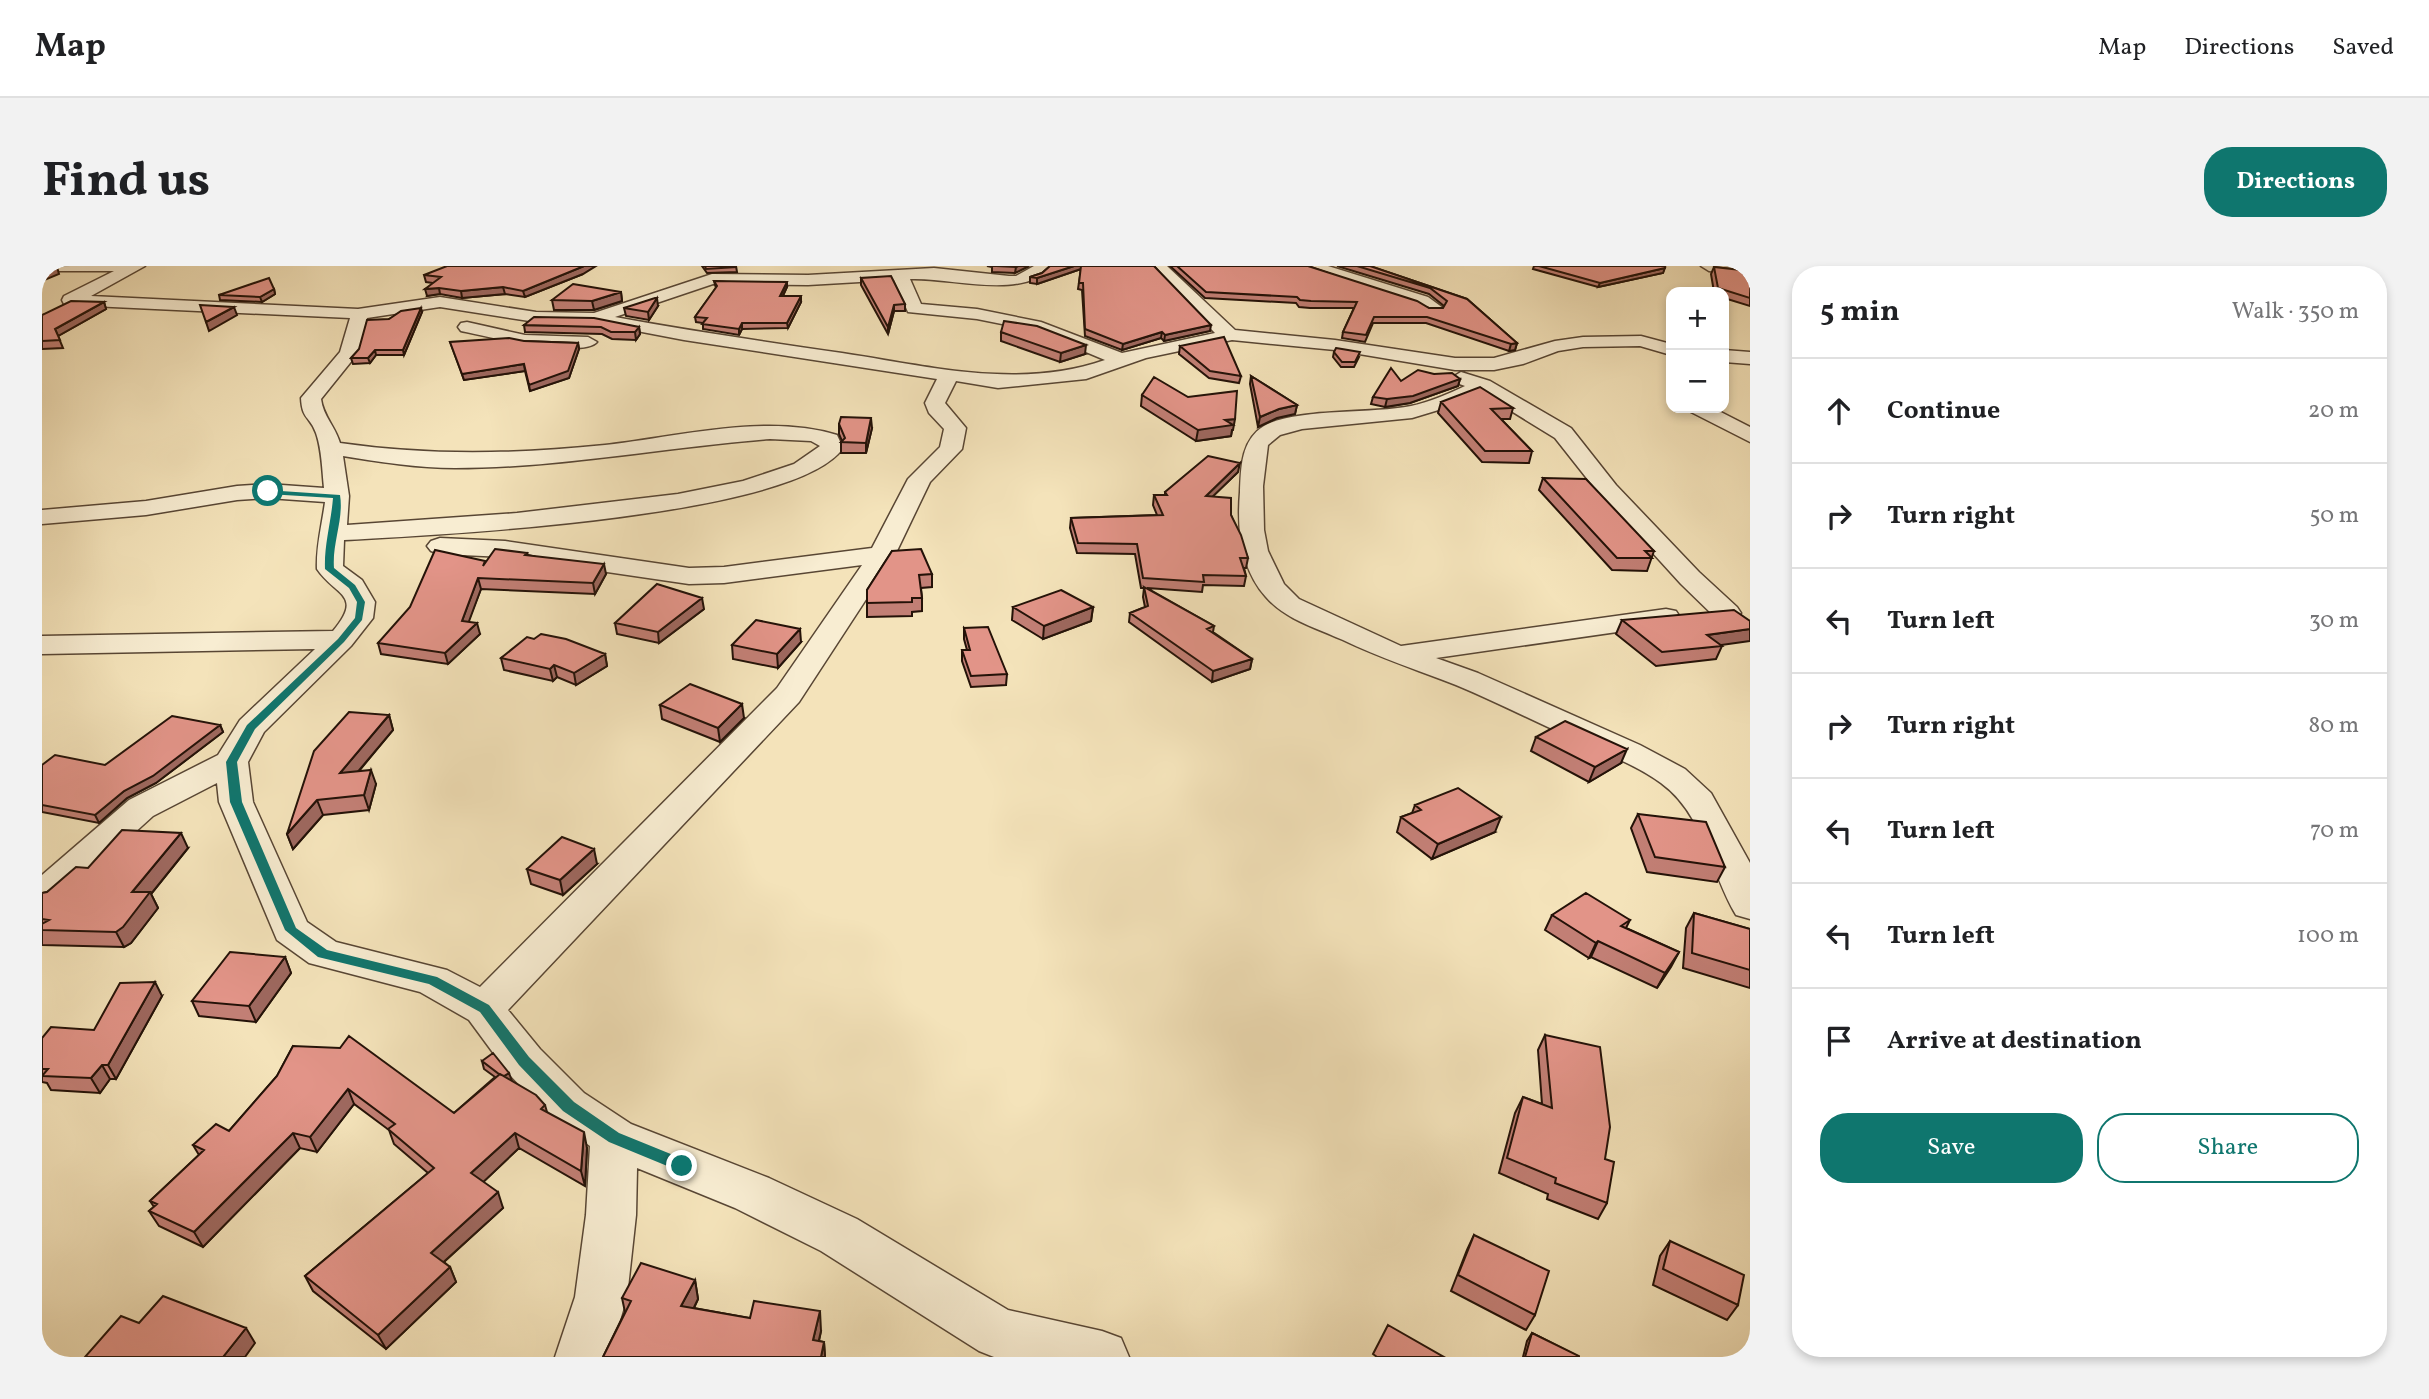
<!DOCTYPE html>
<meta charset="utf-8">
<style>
body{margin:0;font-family:Vollkorn,serif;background:#f2f2f2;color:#202124}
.controls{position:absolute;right:21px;top:21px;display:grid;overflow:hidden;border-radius:14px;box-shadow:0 4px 10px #0003}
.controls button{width:63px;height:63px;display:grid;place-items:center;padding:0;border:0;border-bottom:2px solid #e0e0e0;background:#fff;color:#202124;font:35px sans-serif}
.stop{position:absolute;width:21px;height:21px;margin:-16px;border:5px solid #0f766e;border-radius:50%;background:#fff}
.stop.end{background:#0f766e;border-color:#fff;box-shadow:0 2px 7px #0008}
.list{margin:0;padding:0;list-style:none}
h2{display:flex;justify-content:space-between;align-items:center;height:91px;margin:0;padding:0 28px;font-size:30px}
h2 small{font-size:23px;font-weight:400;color:#757577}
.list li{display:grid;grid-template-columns:46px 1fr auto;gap:21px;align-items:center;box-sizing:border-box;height:105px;padding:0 28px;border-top:2px solid #e0e0e0}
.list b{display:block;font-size:26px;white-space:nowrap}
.list em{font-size:23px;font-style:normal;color:#757577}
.actions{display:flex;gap:14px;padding:21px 28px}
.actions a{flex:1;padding:16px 0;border:2px solid #0f766e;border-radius:28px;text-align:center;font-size:24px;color:#0f766e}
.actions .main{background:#0f766e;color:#fff}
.icon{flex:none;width:38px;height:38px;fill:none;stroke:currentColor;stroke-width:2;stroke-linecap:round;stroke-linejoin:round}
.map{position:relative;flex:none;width:1708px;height:1091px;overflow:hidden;border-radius:28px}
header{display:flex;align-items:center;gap:42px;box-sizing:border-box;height:98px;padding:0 35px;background:#fff;border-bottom:2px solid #e0e0e0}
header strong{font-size:33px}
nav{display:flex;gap:38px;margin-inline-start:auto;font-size:24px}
.intro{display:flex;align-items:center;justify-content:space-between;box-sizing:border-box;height:168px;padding:0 42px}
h1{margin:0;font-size:49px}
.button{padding:18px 32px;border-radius:28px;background:#0f766e;color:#fff;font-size:24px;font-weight:700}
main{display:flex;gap:42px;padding:0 42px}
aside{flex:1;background:#fff;border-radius:28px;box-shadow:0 4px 10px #0003}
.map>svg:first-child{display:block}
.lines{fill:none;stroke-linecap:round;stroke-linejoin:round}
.minor-casing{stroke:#584634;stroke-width:3}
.minor{fill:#f8edd2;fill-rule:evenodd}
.wall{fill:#c27f75;stroke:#241208;stroke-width:2}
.shaded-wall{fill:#9e685f;stroke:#241208;stroke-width:2}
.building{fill:#e29488;stroke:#241208;stroke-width:2}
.route{fill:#0f766e}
</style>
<header>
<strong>Map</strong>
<nav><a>Map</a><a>Directions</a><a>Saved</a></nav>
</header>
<div class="intro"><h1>Find us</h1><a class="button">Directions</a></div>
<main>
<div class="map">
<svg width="1708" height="1091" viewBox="0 0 1708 1091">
<rect width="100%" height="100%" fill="#f4e3ba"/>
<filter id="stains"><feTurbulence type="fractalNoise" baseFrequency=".00286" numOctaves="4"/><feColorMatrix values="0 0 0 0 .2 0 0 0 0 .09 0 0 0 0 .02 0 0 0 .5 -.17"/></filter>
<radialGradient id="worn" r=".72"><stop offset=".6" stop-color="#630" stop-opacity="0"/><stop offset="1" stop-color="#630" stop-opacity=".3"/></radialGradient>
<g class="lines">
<g class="minor-casing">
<path id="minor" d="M6,0H103L49,30L316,43L398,31L494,46L552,47L670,8L766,9L892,2L967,10H974L992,0H1011C980,35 910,11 868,13L879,38L935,43L999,56L1080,87L1173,67L1108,0H1125L1193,64L1293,74L1413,92H1452L1513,75L1541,71L1599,70L1629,78V89L1598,80L1541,81L1516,85L1481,98L1452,104H1413L1293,84L1190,74L1104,92L1044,113L956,122L914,115L903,137L924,162L920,183L888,216L853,289L757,436L466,744L498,783L542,827L589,858L727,912L815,953L966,1044L1060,1065L1079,1072L1087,1091H952L937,1085L779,985L693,942L595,902L594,949L585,1031L567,1091H513L533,1031L544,949L548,880L510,853L466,807L427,754L378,726L267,697L235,674L177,536L175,517L111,550L13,639L0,643V609L87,534L176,489L198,454L273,383L0,388V370L291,365C322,328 293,330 275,303C274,280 280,259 283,236L226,232L195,234L104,249L0,258V244L104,235L195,220L226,218L282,222C280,204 280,184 274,167C268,150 260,154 259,132L298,86L308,52L28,39L22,38L20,34L22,30L72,5H14ZM852,14L866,46L935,53L994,65L1063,94C978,124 886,100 800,87C724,76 649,65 573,51L671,18L766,19ZM398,41L494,56L553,57L642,74L895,113L883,137L887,147L902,163L898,181L866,213L830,282L682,301L647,302L463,275L398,272L389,275L385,280L389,285L398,288L463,291L647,318L682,317L820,299L735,422L438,721L405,704L294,676L265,656L211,536L206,496L222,466L309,380L331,352L333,336L320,314L301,300L302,274C393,269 753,252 801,182L795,169C725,147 635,171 563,179C472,188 389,190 298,177C293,160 281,150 279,133L316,87L325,52ZM728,173L769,175L778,180L752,198L701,215L636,228L475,247L305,259L307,230L301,190C338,196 376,202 413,202C519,202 623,181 728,173Z
M1262,0H1286L1386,31L1401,42L1399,46H1387L1374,39L1265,3Z
M1659,0H1708V9L1667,5Z
M425,56L483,69L546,71L555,76C540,93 442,70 419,65L416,61L419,57Z
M1682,84L1708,86V98L1682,96Z
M1419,106L1448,115L1529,162L1574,219L1657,306L1695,341L1699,347L1695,353L1685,355L1675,353L1639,318L1558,229L1513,172L1440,127L1413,139L1370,152L1260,163L1238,169L1226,179L1221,220L1222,264L1226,285L1242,318L1257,333L1359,380L1624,343L1634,345L1638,351L1634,357L1624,359L1394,392L1436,407L1598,479L1643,503L1669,527L1708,597V653L1694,649C1668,606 1663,549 1619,517C1593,498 1559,486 1530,472C1491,455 1453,435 1414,419C1376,404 1338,392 1301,374C1274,362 1243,353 1224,331C1198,302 1195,262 1198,226C1199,201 1199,174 1222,160C1254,142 1330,148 1369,140C1388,136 1406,128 1423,120L1412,116L1409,112Z
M1646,142H1671L1708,161V176L1649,146Z"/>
</g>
<use href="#minor" class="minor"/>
</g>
<path class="wall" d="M660,0H694L695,6L665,7Z
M945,0H987L973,7L950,6V1Z
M1008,0H1112L1168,65L1122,75L1119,72L1080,84L1043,70L1040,24L1036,23L1039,3L995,18L988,17V11L1000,7Z
M1128,0H1266L1387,42H1401L1402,40L1387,28L1295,0H1328L1425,33L1475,77L1473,84L1467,85L1384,57H1331L1323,76L1300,72L1301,66L1312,42H1268L1257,41L1254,37L1163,32Z
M1492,0H1623L1621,7L1556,21L1491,3Z
M1672,1L1708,5V40L1682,32V26H1672L1669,8Z
M541,8L483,31L463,28L420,32L398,28L385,30L391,17L384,16L382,9Z
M819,12L863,38V45H852L846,68L819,19Z
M672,15L745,21L741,30L759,36L746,62L700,63L697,69L661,63V57L654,56L653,51L674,22Z
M232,23L233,28L220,36L178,34L177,29Z
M579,26L580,35L552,44H512L510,34Z
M62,36L64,43L16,70L21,82L0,83V49Z
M616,40L607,54L584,50L582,42Z
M380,46L362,89H334L328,97L311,98L309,92L347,53Z
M482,59L597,61L598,68L594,74L570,73L560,68L483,66Z
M959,66L1043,88L1018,96L959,75Z
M482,75L536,77L537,83L527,112L488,125L483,105L422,114L408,76Z
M1138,80L1199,110L1197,117L1167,112L1137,88Z
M1292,86L1317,91L1312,101H1299L1291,91Z
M1209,110L1255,139L1253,148L1235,152L1216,161L1208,118Z
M1418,113L1416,120L1368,137L1343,141L1329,138L1331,131L1359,115Z
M1100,129L1191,164H1190L1189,170L1154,175L1099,140Z
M1399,136L1471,142L1468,153H1459L1490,185L1487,197L1440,196L1396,147Z
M797,158L830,162L824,187H799V176L800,175L797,168Z
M1196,206L1171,230L1189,249L1206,292L1204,302H1202L1204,310L1202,320L1161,319L1160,326L1105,322L1172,360L1171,366L1210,393L1208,403L1170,416L1087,356L1088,347L1103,341L1101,331L1102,322H1099L1093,288L1035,287L1028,262L1029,252L1115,249L1111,239L1112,229H1123V226Z
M1501,212L1612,285L1605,305L1570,304L1497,224Z
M850,285L890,308V321L879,322L880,332V345L870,346V350L825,351V324Z
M485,287L486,289L564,308L553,328L439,323L426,356L438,368L406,398L339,388L336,377L443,296Z
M971,341H1051L1049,355L1001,373L970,354Z
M662,343L617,377L575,368L573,357Z
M1580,354L1680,380L1674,393L1614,400L1574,368Z
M922,362L965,408L964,419L929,421L920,395V384H925L922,373Z
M492,373L563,388L565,400L534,419L515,411L511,415L462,404L459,392Z
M759,376L736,402L691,393L690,379Z
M618,439L702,452L678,476L620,453Z
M347,449L351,464L317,505L334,518L327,544L281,549L251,583L245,568Z
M178,459L181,466L114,517L85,532L57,557L0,546V499H63Z
M1494,471L1579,497L1547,516L1489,485Z
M1373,539L1453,566L1390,593L1355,566L1359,551L1370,547Z
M1596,548L1683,601L1675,616L1605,606L1589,562Z
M146,582L109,628L116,642L89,677L82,681L0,679V627L5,626L46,602Z
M555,598L521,629L489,618L485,603Z
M1652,647L1708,663V722L1641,702L1644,662Z
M1510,649L1588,654L1584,662L1637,686L1615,722L1549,691L1547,692L1503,664Z
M243,691L249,707L214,756L157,750L150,735Z
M120,730L74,813H68L58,827L9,824L5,817L0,816V772L52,764Z
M1503,769L1563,893L1565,937L1556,953L1505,933L1506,928L1457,907L1473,847L1481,831L1500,838L1496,784Z
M251,780L412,847L453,811L442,803L440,795L503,839L505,846L545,882L543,920L477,882L441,916L461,942L402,996L408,1001L414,1016L344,1083L271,1025L263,1010L386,907L352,878L347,864L312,838L275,886L258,882L161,981L117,960L107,945L112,941L108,935L157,889L151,879L187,865L235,810Z
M1432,969L1493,1049L1484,1064L1409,1025L1425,984Z
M1628,975L1696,1039L1685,1054L1611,1019L1618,990Z
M653,1014L656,1033L652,1042L779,1065L777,1075L782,1076L783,1091H561L583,1046L580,1032Z
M1490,1067L1537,1091H1481L1485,1075Z"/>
<path class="shaded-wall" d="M542,0H554L541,8L483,31L481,25Z
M976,0H987L973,7L974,1Z
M1032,0H1039V3L995,18V12Z
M15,1L17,8L0,15V8Z
M1623,2L1621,7L1556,21L1558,17Z
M745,16V21L738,35V30Z
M461,21L463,28L420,32L419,25Z
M397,22L398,28L385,30L383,23Z
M232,23L233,28L220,36L218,31Z
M579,26L580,35L552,44L550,35Z
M759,30V36L746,62L745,57Z
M615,32L616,40L607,54L606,46Z
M62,36L64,43L16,70L13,63Z
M852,39V45L846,68V61Z
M192,41L195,49L167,65L164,56Z
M379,42L380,46L362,89L361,84Z
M700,57V63L697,69V63Z
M1169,59L1168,65L1122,75L1123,69Z
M597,61L598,68L594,74L593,66Z
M1120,66L1119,72L1080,84L1081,78Z
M536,77L537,83L527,112L488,125L487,119Z
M1475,77L1473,84L1467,85L1469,78Z
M1044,79L1043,88L1018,96L1019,87Z
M333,84L334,89L328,97L326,92Z
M482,98L483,105L422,114L420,108Z
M1418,113L1416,120L1368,137L1343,141L1345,133Z
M1255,139L1253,148L1235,152L1216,161L1218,151L1237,143Z
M829,152L830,162L824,187V177Z
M1193,153L1191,164H1190L1189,170L1154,175L1156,164L1183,154Z
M1198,197L1196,206L1162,239L1164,230Z
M562,298L564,308L553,328L551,317Z
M436,312L439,323L423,366L420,355Z
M660,332L662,343L617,377L616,366Z
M1051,341L1049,355L1001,373L1002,360Z
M435,357L438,368L406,398L403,387Z
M758,363L759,376L736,402L735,388Z
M1708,363V375L1658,382L1665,369Z
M563,388L565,400L534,419L532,407Z
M1210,393L1208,403L1170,416L1171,405Z
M512,399L515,411L511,415L508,403Z
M700,438L702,452L678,476L676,462Z
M347,449L351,464L303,521L298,507Z
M178,459L181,466L114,517L85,532L57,557L53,549L82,525Z
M1585,483L1579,497L1547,516L1553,501Z
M329,504L334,518L327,544L322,529Z
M275,534L281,549L251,583L245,568Z
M1459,551L1453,566L1390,593L1396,578Z
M139,567L146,582L109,628L116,642L89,677L82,681L74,666L90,626Z
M552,583L555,598L521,629L518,614Z
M1556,675L1549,691L1547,692L1554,677Z
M1637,686L1629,701L1615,722L1623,707Z
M243,691L249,707L214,756L207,740Z
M113,716L120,730L74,813L66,799Z
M60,799L68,813L58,827L49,812Z
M467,807L470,815L461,811Z
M306,823L312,838L275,886L268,871Z
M542,866L545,882L543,920L539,905Z
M251,867L258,882L161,981L152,966Z
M473,867L477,882L435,922L429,907Z
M456,926L461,942L395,1002L389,987Z
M408,1001L414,1016L344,1083L336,1069Z
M653,1014L656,1033L643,1060L639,1040Z
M778,1045L779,1065L773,1091L771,1074Z
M204,1062L213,1077L203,1091H181Z
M782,1076L783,1091H779Z"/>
<path class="building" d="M0,0H12L15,1L0,8Z
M405,0H542L481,25L461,21L419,25L397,22L383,23L399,11L382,9Z
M663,0H694V1L664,3Z
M954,0H976L974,1Z
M1008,0H1032L995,12L988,11L1000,7Z
M1039,0H1112L1169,59L1123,69L1120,66L1081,78L1043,63L1041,17H1037Z
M1135,0H1266L1375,35L1387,42H1401L1405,35L1388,22L1315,0H1328L1425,33L1475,77L1469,78L1385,51H1332L1324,69L1301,66L1315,36L1269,35L1258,34L1255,31L1164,26Z
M1497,0H1623V2L1558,17Z
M1672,1L1708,5V32L1676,22Z
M849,10L863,38L852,39L846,61L819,12Z
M227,12L232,23L218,31L177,29Z
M672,15L745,16L738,30H759L745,57H700L697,63L660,58L665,52L653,51L675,20Z
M531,18L579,26L550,35L510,34Z
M613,32H615L606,46L582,42Z
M29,35L62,36L13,63L18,74L0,75V49Z
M158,39L192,41L164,56Z
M379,42L361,84H333L326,92H309L317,83L325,54L347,53L359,45Z
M492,51L552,52L597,61L593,66H569L559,61L482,59Z
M962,55L995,60L1044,79L1019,87L959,66Z
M1182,71L1199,110L1168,105L1138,80Z
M467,72L482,75L536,77L526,105L487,119L482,98L420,108L408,76Z
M1294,82L1318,86L1313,96H1300L1292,86Z
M1349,102L1359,115L1376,104L1392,108L1410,107L1418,113L1371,130L1345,133L1331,131Z
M1209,110L1255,139L1237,143L1218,151Z
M1112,111L1146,131L1195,125L1193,153L1183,154L1191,159L1156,164L1100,129Z
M1438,121L1471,142L1449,143L1490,185H1443L1399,136Z
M799,151L829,152L824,177L799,176L803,172L797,158Z
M1166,190L1198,197L1164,230L1189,232V249L1199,269L1206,292H1198L1204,310L1161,309L1162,316L1101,312L1095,278L1036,277L1029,252L1121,249L1112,229H1125L1123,226Z
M1501,212L1544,213L1612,285H1603L1610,292H1575Z
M453,283L485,287L483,289L562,298L551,317L436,312L420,355L435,357L403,387L336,377L368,341L393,284L443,295L441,300Z
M879,283L890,308L877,309L880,332H870V336L825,337V324L850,285Z
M615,318L660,332L616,366L573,357Z
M1102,321L1172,360L1165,363L1210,393L1171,405L1088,347L1106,340Z
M1019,324L1051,341L1002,360L971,341Z
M1692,344L1708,355V363L1665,369L1680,380L1620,386L1580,354Z
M714,354L758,363L735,388L690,379Z
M946,361L965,408L929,410L920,384H928L922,362Z
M499,368L524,373L563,388L532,407L512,399L508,403L459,392L485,371L492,373Z
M648,418L700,438L676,462L618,439Z
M307,446L347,449L298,507L329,504L322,529L275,534L245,568L272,485Z
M130,450L178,459L111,510L82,525L53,549L0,539V499L13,489L63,499Z
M1523,455L1585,483L1553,501L1494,471Z
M1416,522L1459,551L1396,578L1359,551L1379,544L1373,539Z
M1596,548L1664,556L1683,601L1613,591Z
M80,564L139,567L90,626H108L81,661L74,666L0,664V658L7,654L0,653V627L5,626L34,601L46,602Z
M520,571L552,583L518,614L485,603Z
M1544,627L1588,654L1579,660L1637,686L1623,707L1556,675L1554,677L1510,649Z
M1652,647L1708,663V704L1650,687Z
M188,686L243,691L207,740L150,735Z
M113,716L66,799H60L49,812L0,810L6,803H0V772L9,761L52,764L78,717Z
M1503,769L1558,781L1568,861L1563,893L1572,896L1565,937L1513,917L1514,912L1465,892L1481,831L1510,842Z
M307,770L412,847L458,808L494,829L503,839L499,843L542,866L539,905L473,867L429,907L456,926L389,987L408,1001L336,1069L263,1010L392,902L346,863L353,858L306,823L268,871L251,867L152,966L107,945L115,938L108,935L162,884L151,879L174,858L187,865L235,810L251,780L298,782Z
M451,787L467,807L462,810L457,808L440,795Z
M1432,969L1507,1005L1493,1049L1416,1009Z
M1628,975L1702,1009L1696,1039L1621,1003Z
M599,997L653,1014L639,1040L708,1052L712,1035L778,1045L771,1074L782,1076L779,1091H561L589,1035L580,1032Z
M121,1030L204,1062L181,1091H43L79,1050L97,1057Z
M1346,1059L1402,1091H1335L1331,1088Z
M1490,1067L1537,1090V1091H1483Z"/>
<path class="route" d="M224,224L298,229C302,253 290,277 292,302L313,319L323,336L320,354L302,376L213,463L195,496L200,536L254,662L285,684L395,711L447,739L487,791L532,836L577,867L646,895L648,900L646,904H635L567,876L521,845L477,799L438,746L387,718L276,691L243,664L188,536L184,496L205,459L296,373L313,352L315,336L307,322L283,303C282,279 289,257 291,232L226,228Z"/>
<rect width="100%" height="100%" filter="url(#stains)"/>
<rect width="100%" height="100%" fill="url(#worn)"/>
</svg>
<div class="controls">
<button>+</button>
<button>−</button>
</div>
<div class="stop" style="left:226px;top:225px"></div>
<div class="stop end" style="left:640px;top:900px"></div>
</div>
<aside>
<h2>5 min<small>Walk · 350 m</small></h2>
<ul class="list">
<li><svg class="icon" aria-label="ahead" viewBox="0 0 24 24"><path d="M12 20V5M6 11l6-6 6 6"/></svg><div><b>Continue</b></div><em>20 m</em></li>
<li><svg class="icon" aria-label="right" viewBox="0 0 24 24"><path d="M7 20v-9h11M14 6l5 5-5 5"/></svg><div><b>Turn right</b></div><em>50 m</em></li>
<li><svg class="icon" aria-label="left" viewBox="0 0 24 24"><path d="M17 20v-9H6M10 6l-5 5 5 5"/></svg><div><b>Turn left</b></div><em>30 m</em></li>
<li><svg class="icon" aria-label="right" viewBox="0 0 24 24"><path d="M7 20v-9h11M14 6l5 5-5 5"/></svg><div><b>Turn right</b></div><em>80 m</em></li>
<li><svg class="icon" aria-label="left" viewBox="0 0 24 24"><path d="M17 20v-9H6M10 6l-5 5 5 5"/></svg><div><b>Turn left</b></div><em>70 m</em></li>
<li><svg class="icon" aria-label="left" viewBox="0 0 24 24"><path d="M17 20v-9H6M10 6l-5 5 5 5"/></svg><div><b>Turn left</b></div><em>100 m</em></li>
<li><svg class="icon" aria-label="arrive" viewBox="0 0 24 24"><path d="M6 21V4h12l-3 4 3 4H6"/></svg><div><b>Arrive at destination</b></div></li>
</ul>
<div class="actions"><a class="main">Save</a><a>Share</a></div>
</aside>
</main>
